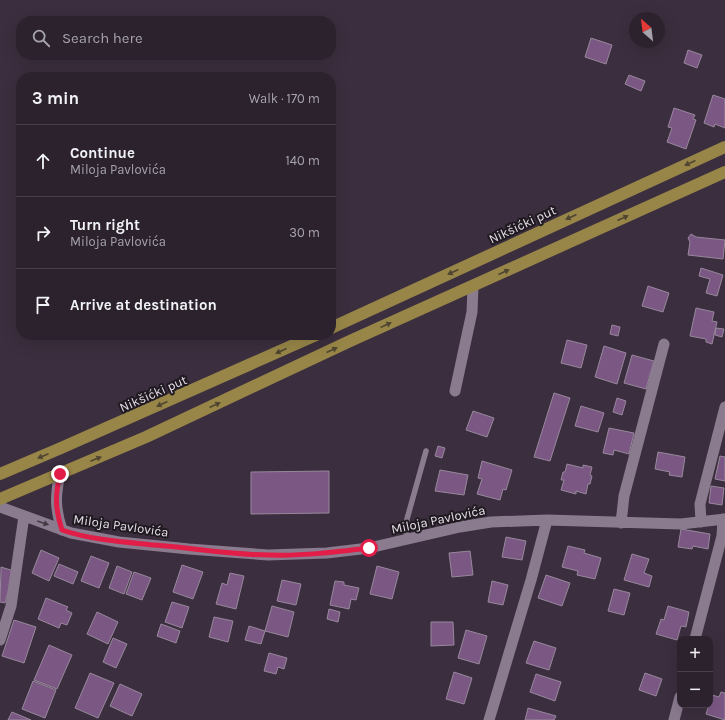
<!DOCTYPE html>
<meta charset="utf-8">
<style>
body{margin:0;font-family:Karla,sans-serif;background:#342a36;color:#f1f3f6}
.controls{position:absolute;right:12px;bottom:12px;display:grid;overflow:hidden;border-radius:8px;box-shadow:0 4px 16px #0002}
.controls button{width:36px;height:36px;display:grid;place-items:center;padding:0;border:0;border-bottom:1px solid #483f4a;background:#2c222e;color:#f1f3f6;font:20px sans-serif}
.compass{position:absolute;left:629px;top:12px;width:36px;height:36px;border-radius:50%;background:#2c222e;box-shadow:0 4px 16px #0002;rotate:332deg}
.stop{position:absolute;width:12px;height:12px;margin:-9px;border:3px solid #e11d48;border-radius:50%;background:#fff}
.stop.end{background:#e11d48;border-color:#fff;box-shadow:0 1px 4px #0008}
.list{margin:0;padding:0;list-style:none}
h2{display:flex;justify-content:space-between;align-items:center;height:52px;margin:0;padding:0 16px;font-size:17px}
h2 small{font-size:13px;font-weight:400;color:#a6a4aa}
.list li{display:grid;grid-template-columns:26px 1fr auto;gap:12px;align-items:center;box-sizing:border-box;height:72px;padding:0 16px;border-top:1px solid #483f4a}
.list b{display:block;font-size:15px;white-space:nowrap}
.list p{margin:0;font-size:13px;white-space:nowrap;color:#a6a4aa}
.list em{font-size:13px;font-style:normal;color:#a6a4aa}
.icon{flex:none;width:22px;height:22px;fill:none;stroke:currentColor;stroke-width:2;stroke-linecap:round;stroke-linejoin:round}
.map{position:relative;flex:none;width:725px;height:720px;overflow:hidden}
.search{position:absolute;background:#2c222e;box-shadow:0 4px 16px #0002;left:16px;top:16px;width:320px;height:44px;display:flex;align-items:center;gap:10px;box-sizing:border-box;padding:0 14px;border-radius:16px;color:#a6a4aa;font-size:15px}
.panel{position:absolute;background:#2c222e;box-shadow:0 4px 16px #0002;left:16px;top:72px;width:320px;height:268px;border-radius:16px}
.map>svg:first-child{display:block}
.building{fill:#7b5884;stroke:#97889b}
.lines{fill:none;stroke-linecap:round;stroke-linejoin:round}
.service{stroke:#8a7b8e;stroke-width:5.5}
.minor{stroke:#8a7b8e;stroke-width:11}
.primary{stroke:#988648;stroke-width:12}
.oneway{fill:#4f4530}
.oneway2{fill:#443b46}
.route{stroke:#e11d48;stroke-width:5}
.labels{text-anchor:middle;stroke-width:4;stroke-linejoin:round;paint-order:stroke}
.street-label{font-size:13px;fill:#e5dde8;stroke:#1f1920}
</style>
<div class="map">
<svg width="725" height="720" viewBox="0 0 725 720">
<rect width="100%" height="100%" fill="#3b2e3e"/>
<path class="building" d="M591,38L612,45L606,64L585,57Z
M688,50L702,55L697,68L684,63Z
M629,75L645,81L641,91L625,84Z
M713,95L725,99V128L715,124L714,127L704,123Z
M674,108L695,115L693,119L696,120L686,149L667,142L672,128L668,127Z
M691,234L696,237L725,240L723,259L688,255L690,242L688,238Z
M701,268L723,275L717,296L706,293L710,279L699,276Z
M648,286L669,293L663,312L642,306Z
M696,308L714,312L712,321L717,322L712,344L706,342V339L690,336Z
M612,325L620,327L618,336L610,334Z
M716,328L724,329L722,337L715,335Z
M567,340L587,345L581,368L561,363Z
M604,346L626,353L617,384L595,377Z
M632,355L654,361L646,389L624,383Z
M554,393L570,398L550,461L534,457Z
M617,398L626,401L622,415L613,412Z
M581,406L604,413L598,432L575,426Z
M473,411L494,418L487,437L466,430Z
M609,428L634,433L629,454L614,450L613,455L603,453Z
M438,446L445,448L442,458L435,456Z
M658,452L685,457L682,477L669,475L670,472L655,469Z
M720,456L725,457V481L715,479Z
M482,461L512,470L506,490L503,489L500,500L477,494L482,479L478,478Z
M567,464L583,468V465L592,467L590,475L592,476L590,484H588L586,494L576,491V494L561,490L564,480H561L563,472H565Z
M440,470L468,475L464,495L435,491Z
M329,471V513L251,514V472Z
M711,486L724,488L722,505L709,503Z
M681,529L710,534L708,549L693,546L692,549L678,547Z
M506,537L526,541L522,560L502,557Z
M568,546L585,550L584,553L601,558L595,579L577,575L578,571L562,567Z
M41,550L59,558L49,581L32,573Z
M470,551L473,575L452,577L449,553Z
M632,554L649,559L644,573L652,576L649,587L624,580Z
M91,556L109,563L99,588L81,581Z
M59,564L78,572L73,584L54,576Z
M182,565L203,572L193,599L173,592Z
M117,566L132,572L124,594L109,588Z
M377,566L399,572L392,599L370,594Z
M1,567L14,571L5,603L0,602Z
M134,572L151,578L142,600L126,594Z
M230,573L244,576L236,609L216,604L222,583L227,585Z
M546,575L570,583L562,606L538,598Z
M282,580L301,584L296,605L277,601Z
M335,581L344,582V585L359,588L356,600L351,599L349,609L330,605Z
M492,581L508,585L503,605L488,602Z
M614,589L630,593L624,615L608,611Z
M46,598L68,607L66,610L72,613L67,625L61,623L59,628L38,619Z
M172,602L189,607L182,628L165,622Z
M272,606L294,612L288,637L265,631Z
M668,606L689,612L686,627L681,626L677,640L656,634L661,619L664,620Z
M329,609L340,612L338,622L327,619Z
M97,612L118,622L108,644L87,634Z
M214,617L233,621L228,642L209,637Z
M14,620L36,627L24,663L2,656Z
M431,622H453L454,645L431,646Z
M161,624L180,631L176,643L157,636Z
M249,626L265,631L261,644L245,640Z
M466,630L487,636L479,664L458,658Z
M113,638L127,644L116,668L103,662Z
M534,641L556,648L549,670L526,663Z
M49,645L72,655L57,689L34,680Z
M269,653L287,658L284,669L278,667L276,674L264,671Z
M454,672L472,678L464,704L446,699Z
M90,673L114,683L98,718L75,708Z
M645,673L662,679L656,696L639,690Z
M536,674L561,682L555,701L530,692Z
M33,681L56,690L45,718L22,709Z
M120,684L142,694L132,716L110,706Z
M721,692L725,693V720L706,714L712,695L719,697Z
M528,708L556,716L554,720H525Z
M12,712L31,720H8Z"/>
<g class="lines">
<path class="service" d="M407,540L406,528L407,519L426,451"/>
<path class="minor" d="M455,391L472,312L473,286
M60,474C55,496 55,508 62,530
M0,507L71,533L119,542L189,549L268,555L327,553L369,548L460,527L491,522L547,520L681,524L725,519
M701,522L700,504L725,407
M621,523L624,496L664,344
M695,639L722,536L723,519
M0,640L11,606L24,516
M489,720L531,580L547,520
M674,720L680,697"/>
<path class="primary" d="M331,328L725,147
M0,474L61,448L316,335
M0,499L146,437L350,341L725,172"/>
</g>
<defs><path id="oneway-solid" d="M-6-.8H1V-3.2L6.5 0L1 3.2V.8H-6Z"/></defs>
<g class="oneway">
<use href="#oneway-solid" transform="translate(690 163) rotate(155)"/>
<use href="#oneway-solid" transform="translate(571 217) rotate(155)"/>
<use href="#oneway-solid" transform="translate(623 218) rotate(-24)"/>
<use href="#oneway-solid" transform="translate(453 272) rotate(155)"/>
<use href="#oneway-solid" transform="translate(504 272) rotate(-24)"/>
<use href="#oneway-solid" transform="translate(386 325) rotate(-24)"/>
<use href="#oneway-solid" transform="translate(332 350) rotate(-25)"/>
<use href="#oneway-solid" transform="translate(281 351) rotate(156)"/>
<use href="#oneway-solid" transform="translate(162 404) rotate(156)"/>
<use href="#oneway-solid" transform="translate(215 405) rotate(-25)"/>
<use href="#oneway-solid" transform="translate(43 456) rotate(157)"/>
<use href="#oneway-solid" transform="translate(96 459) rotate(-23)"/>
</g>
<use class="oneway2" href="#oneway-solid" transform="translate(43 523) rotate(19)"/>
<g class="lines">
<path class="route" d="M60,474C55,496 55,508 62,530C91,540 124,542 155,545C193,548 231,555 270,555C303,556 336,552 369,548"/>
</g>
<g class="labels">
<g class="street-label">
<text transform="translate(522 224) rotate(-25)" y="5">Nikšićki put</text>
<text transform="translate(153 393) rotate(-24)" y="5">Nikšićki put</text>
<text transform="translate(438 519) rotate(-12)" y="5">Miloja Pavlovića</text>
<text transform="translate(121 525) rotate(8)" y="5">Miloja Pavlovića</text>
</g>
</g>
</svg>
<div class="controls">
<button>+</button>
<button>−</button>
</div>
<svg class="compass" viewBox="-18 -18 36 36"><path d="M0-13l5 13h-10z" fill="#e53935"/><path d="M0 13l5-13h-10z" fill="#a6a4aa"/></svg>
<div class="stop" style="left:369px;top:548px"></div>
<div class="stop end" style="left:60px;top:474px"></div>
<div class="search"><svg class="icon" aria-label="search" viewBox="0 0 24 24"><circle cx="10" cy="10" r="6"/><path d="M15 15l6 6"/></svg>Search here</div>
<section class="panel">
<h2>3 min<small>Walk · 170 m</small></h2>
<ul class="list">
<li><svg class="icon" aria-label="ahead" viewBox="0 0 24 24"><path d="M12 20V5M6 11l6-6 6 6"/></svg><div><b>Continue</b><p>Miloja Pavlovića</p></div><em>140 m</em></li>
<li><svg class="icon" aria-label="right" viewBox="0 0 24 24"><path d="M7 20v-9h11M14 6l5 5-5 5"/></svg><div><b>Turn right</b><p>Miloja Pavlovića</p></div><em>30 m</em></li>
<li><svg class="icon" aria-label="arrive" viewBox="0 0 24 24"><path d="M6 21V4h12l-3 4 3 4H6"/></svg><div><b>Arrive at destination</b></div></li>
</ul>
</section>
</div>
